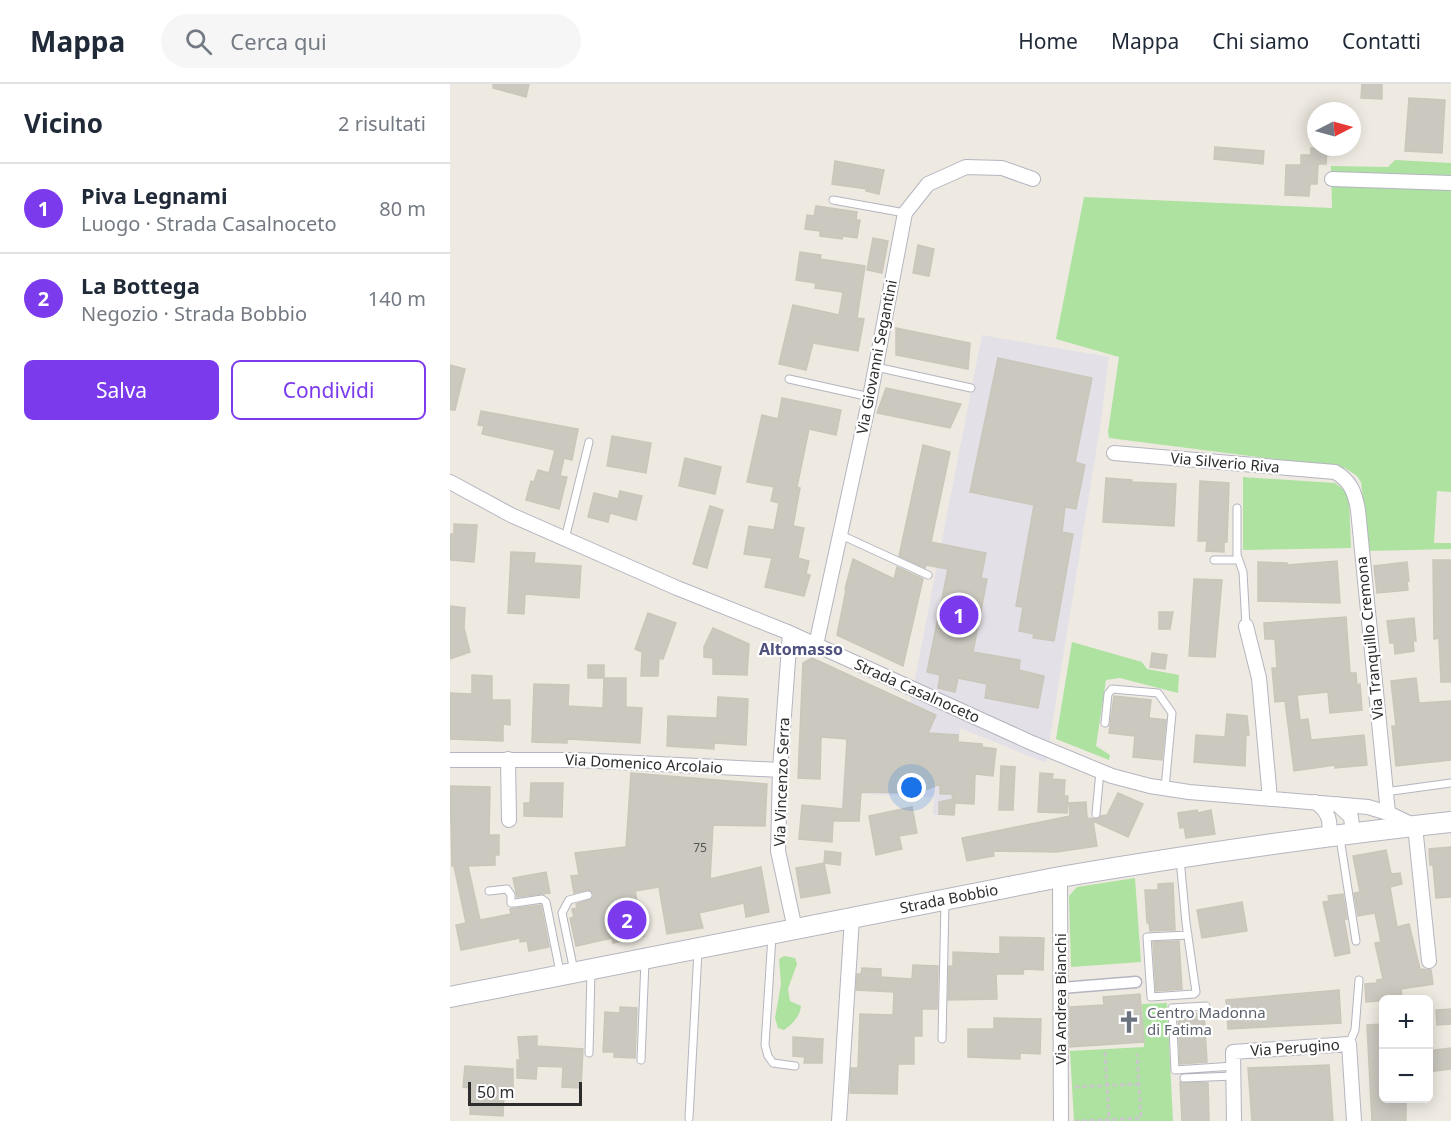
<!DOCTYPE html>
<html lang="it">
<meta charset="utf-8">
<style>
body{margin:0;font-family:"Noto Sans",sans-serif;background:#f6f6f7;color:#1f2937}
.controls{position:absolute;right:18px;bottom:18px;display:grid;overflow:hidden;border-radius:9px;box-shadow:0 3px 15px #0003}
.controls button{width:54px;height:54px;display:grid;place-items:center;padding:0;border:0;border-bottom:2px solid #e0e1e3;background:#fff;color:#1f2937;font:30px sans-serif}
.compass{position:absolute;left:857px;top:18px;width:54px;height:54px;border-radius:50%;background:#fff;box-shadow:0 3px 15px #0003;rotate:84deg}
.scale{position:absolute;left:18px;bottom:15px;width:114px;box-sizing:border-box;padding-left:6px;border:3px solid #2d2d2d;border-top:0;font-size:16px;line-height:21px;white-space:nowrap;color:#2d2d2d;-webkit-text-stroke:4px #fff;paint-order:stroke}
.you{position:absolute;left:462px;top:704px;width:21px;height:21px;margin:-15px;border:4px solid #fff;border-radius:50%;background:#1a73e8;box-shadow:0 0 0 9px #1a73e833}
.badge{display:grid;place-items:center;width:39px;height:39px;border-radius:50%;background:#7c3aed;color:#fff;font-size:20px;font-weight:700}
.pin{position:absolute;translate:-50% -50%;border:3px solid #fff;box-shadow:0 2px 6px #0006}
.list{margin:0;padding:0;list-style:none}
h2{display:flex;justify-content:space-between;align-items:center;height:78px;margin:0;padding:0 24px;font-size:26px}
h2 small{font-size:20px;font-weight:400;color:#747a83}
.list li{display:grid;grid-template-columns:39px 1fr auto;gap:18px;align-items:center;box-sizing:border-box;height:90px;padding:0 24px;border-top:2px solid #e0e1e3}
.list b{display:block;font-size:22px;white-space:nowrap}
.list p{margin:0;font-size:20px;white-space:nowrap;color:#747a83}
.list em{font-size:20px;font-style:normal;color:#747a83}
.actions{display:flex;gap:12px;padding:18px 24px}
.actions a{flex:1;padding:14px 0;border:2px solid #7c3aed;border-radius:9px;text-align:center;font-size:21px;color:#7c3aed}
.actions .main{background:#7c3aed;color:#fff}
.icon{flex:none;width:33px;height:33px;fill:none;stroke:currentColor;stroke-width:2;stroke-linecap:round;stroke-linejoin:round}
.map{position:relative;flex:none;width:1001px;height:1037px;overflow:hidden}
header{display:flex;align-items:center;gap:36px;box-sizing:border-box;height:84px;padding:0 30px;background:#fff;border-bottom:2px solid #e0e1e3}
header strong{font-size:28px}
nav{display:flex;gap:33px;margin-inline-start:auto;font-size:21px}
.search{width:420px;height:54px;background:#f6f6f7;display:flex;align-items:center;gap:15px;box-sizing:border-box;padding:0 21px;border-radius:33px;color:#747a83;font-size:22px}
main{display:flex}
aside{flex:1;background:#fff}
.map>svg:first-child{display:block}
.industrial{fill:#e3e0e7}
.green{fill:#ade2a0}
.building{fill:#cac8bf;stroke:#cac6ba;stroke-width:1.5}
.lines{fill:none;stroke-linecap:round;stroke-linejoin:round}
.service-casing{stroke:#b4b5c0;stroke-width:9}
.pedestrian-casing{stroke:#b4b5c0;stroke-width:13}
.minor-casing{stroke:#b4b5c0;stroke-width:16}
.secondary-casing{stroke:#b4b5c0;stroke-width:22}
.path{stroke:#c8c8c8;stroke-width:3;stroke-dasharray:4.5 3;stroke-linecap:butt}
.service{stroke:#fff;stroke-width:7}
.pedestrian{stroke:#fff;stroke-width:10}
.minor{stroke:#fff;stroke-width:14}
.secondary{stroke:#fff;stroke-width:20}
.labels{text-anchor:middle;stroke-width:4.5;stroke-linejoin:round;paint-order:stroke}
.number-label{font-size:12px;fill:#545452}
.street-label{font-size:15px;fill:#2d2d2d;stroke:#fff}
.worship-label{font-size:15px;fill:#5b616d;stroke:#fff;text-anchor:start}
.neighbourhood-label{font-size:16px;font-weight:bold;fill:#4e517d;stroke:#fff}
</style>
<header>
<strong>Mappa</strong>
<div class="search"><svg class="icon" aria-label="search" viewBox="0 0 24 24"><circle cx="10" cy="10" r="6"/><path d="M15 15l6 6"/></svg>Cerca qui</div>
<nav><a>Home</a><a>Mappa</a><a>Chi siamo</a><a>Contatti</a></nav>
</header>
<main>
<aside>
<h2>Vicino<small>2 risultati</small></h2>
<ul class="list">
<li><span class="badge">1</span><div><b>Piva Legnami</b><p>Luogo · Strada Casalnoceto</p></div><em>80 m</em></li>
<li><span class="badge">2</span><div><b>La Bottega</b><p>Negozio · Strada Bobbio</p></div><em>140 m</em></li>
</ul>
<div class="actions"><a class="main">Salva</a><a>Condividi</a></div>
</aside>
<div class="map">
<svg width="1001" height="1037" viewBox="0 0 1001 1037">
<rect width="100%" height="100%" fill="#eeeae1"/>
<path class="industrial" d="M532,251L659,273L650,343L596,679L510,644L504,731H483L484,713L411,710L410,738H390L402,592L460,620Z"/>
<path class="green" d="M945,76L1001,79V408L987,407L984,459H1001V465L919,467L911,398L907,392L895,384L659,354L658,348L669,273L606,255L634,113L882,124L881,82L938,83Z
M793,393L885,399L893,405L899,415L901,464L793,466Z
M622,558L692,578L697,585L729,591L728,609L670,594L656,596L646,662L660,671L659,676L606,655Z
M685,794L691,878L621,883L619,812L627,803Z
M334,872L345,874L347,880L338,905L340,917L351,922C350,933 342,940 334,946L328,944L325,934L331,900L329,875Z
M717,919L723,1037H624L620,967L694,963L692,920Z"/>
<path class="building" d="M43,0H79L76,13L43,4Z
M912,0H932V15L911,14Z
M959,14L995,16L992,69L955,67Z
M765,63L814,67L813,80L764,75Z
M861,64L877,65L876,80H868L867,100H860L859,112L835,111L836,81H851V71H861Z
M385,77L434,86L429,110L416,107L417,105L382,100Z
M366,122L407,128L406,136H410L407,154L393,152L392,155L370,152V147L355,145L357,131L364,132Z
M423,154L438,157L432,189L417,186Z
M468,161L484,165L479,192L463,189Z
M350,168L371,171L370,175L415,182L407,234L414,235L408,267L363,259L356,286L329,280L343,221L389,231L393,208L365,204L366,199L346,196Z
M446,244L520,259L518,285L446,271Z
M548,274L642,294L625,378L635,381L626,425L615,423L612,448L623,450L604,557L583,554L584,550L569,547L573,523L566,522L584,421L520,408Z
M0,281L15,285L5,326H0Z
M436,304L511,320L500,344L427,329Z
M332,314L391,326L386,351L359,345L347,403L350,404L343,442L354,444L348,474L359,477L356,490L360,491L354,512L315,503L322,474L294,470L299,442L324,446L329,419L321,417L324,403L297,398L312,331L328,335Z
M31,327L128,345L122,376L114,374L110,392L117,393L109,425L76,416L81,397L84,398L88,386L99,389L105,366L32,350L34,342L28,341Z
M162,352L201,359L196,389L157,382Z
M473,361L500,368L481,458L536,469L531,494L537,495L523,568L570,576L569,586L594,592L588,624L535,614L537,600L508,594L505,608L488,604L490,591L477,588L498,485L476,481L475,484L449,472Z
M235,374L271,383L265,410L229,402Z
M656,394L682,396V398L726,400L724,442L653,438Z
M750,397L779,399L777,458H774V468L756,467L757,457H748Z
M170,407L192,412L186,436L160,429L158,438L138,433L144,409L168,415Z
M260,422L273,426L257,484L243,480Z
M4,440L27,441L24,478L0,476V450H4Z
M61,468L85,469L84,479L131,482L129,514L75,510L74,530L58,529Z
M403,475L444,495L447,483L473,495L453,582L387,551L396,506L395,505Z
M983,476H1001V598H991L989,554L984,555Z
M887,477L890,519L808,517V478L837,479V481Z
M957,478L959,497H957L958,506L927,509L924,482Z
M744,495L772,496L765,573L739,572Z
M0,522L15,524L14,544L20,568L0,575Z
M709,528H723L720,545H709Z
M198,529L226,539L213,575L209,574L208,592H191L192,568L185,565Z
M896,533L900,589H906L907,601L910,600L912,626L880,629L878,608L847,611L850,636L858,635L861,656L914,651L917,681L885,684V681L844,687L835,617L825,618L822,584H827L825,555H815L814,539Z
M964,534L966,557H963L964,567L945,570L944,559H940L937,537Z
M263,544L299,560L297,591L263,590V574L254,573V563Z
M702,569L717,571L715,585L700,583Z
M362,574L486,631L478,649L508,651V658L532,660V663L546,665L543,692L525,690L524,720L505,719L504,731L489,730V718L503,715L502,710H490V700L468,709L411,708L409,737H383L382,758L349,755L352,721L393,725L397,655L371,653L370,695L348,694L353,579Z
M138,581H154V594H138Z
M22,591L42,592V616H60V641L53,640V657L0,655V609L22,610Z
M154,594H176V623L192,624L190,659L117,655V659L82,658L84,600L119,601L118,622L153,624Z
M966,594L969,619L1001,617V676L946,682L942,642H946L941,597Z
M664,612L701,616L699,634L716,636L712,676L683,673L685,652L659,649Z
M268,613L298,615L296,661L264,659V665L217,662L218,632L267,634Z
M777,630L797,632L799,651H796L795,682L744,678L746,651L775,653Z
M551,682L565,683L563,726H549Z
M181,689L317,700L315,742L263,741L260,795L311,783L319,828L296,833L294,819L249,829L253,844L217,850L209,803L185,807L194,852L163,859L162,854L126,862L120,834L124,833L122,825L127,824L126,820L141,815L144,810L139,806L124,809L121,792L129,791L125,769L176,763Z
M590,689L603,690L602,695L615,696L614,712H618L617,729L588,728Z
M81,699H113L112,733L74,732V719H80Z
M0,702L40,703L39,751H49V771H45V781L18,782L30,836L61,830L60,825L91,821L99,863L79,867L77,857L70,858V854L11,866L6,841L16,839L4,782H2Z
M668,709L693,720L678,753L643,737L647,762L606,768L543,767L544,772L517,777L512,754L620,732L619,719L636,718L637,734L648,735L651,732L657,731Z
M462,723L467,749L449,752L452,765L426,771L419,732Z
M747,726L748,729L761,726L765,750L736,754L734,743L730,744L728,729Z
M1001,763V813L986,814L983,781H980L979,765Z
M936,766L941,790L950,789L952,800L940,803L947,843L959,840L970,885L981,886L983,900L951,905L952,915L916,918L915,900L927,899V896L933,895L925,859L931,858L925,829L908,832L904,809L910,808L903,772Z
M375,767L391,769L390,781L374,779Z
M374,779L380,809L351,814L346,784Z
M96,788L100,809L67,813L63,794Z
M723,799L725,846L700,847L699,839H697L695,806H708V800Z
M893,810L897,835H894L900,869L885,872L873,818L879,817L878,812Z
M792,818L797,847L752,854L747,826Z
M550,853L594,854L593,886L574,885L573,890H546L547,915L498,916L499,882H503V868L550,870Z
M729,857L732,905L706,907L703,858Z
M463,881L488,882L487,925H472V952H464V980H448L447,1010L400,1009L401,984H408L410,930L443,931L444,908L406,906L407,890H411L412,884L431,885V893L462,895Z
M889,906L891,939L778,945L776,916Z
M690,910L694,958L620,963V923L654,921L653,913Z
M170,923L187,924L185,974L164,973V968H153L155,928L170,929Z
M1001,925V940L987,941L986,926Z
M754,929L757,978L730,980L728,930Z
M544,934L591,935L590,970L570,969V975L518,973V945H544Z
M933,940V1014H956V1037H922L917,941Z
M87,952V962L133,965L131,1004L112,1003L113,983L87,982L86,995L67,994V976H70L68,953Z
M343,953L373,955L372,979H354L355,973L343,972Z
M1001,964V985L978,988V967Z
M879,981L883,1037H802L798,984Z
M15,982L63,985V1010H54L53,1032L20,1030L21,1004L13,1003Z
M730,998L758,999L759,1037H732Z"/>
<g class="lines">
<g class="service-casing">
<path id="service" d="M383,116L455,129
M426,283L521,304
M339,295L420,313
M787,424V471L793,488L796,542
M391,451L478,491
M115,455L139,358
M764,476H789
M655,639L658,610L662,605L708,609L722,629L715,704
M935,708L1001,699
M646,730L650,687
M890,754L906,857
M730,775L736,839L746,908L744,910L701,913L697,853L738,851
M39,807L57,805L61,811V819H65L92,815L96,818L110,888
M322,852L315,961L318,972L323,979L345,982
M124,887L112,829L119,816L138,811
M756,922L722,924L725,986L784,982
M492,955L495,818
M899,960L905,946L909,896
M139,969L141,888
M191,976L195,877
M734,994L784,992
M239,1034L248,867"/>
</g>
<g class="pedestrian-casing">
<path id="pedestrian" d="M611,904L686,898"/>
</g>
<g class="minor-casing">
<path id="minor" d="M882,95L1001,99
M664,369L885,388C901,397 905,409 908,426L938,729
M0,398L61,431L227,504L340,549L582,659L662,692L700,702L739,708L918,723L938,729L965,742L979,877
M796,542L809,594L820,715
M340,549L330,686L328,767L345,845
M366,561L420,313L455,129L478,100L516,83L552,84L583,95
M58,675L59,736
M0,676H127L330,686
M865,718C879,727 881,737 879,753
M887,720L901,733L903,750
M610,793L611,1037
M389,1037L402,834
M784,1037L783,968L899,960L904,1037"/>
</g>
<g class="secondary-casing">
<path id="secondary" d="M0,913L610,793C740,771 870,752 1001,738"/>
</g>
<path class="path" d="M655,968L659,1035
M625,1003L689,1000
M625,1037L691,1034L687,970"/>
<use href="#service" class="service"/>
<use href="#pedestrian" class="pedestrian"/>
<use href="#minor" class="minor"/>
<use href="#secondary" class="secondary"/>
</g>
<defs>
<g id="church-bare" transform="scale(1.8)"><path d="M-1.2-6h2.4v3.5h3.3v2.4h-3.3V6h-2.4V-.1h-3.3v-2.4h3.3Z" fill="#6b7280" stroke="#fff" stroke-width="2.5" paint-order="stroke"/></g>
</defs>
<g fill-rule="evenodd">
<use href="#church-bare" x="679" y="938"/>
</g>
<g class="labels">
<g class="number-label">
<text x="250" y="768">75</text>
</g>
<g class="street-label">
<text transform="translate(427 273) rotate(-79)" y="5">Via Giovanni Segantini</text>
<text transform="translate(775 379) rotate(5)" y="5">Via Silverio Riva</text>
<text transform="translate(920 554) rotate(-96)" y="5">Via Tranquillo Cremona</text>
<text transform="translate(467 607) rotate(24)" y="5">Strada Casalnoceto</text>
<text transform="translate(194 680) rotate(3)" y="5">Via Domenico Arcolaio</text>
<text transform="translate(332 698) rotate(-88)" y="5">Via Vincenzo Serra</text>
<text transform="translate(499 815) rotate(-11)" y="5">Strada Bobbio</text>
<text transform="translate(611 915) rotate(-90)" y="5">Via Andrea Bianchi</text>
<text transform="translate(845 964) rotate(-4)" y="5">Via Perugino</text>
</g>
<g class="worship-label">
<text x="697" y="934">Centro Madonna<tspan x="697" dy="17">di Fatima</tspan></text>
</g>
<g class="neighbourhood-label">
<text x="351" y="571">Altomasso</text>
</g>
</g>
</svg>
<div class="controls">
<button>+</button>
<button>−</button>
</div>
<svg class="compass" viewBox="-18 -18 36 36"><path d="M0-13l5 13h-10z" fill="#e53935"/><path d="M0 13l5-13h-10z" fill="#747a83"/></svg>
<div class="scale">50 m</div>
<div class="you"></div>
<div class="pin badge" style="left:509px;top:531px">1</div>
<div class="pin badge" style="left:177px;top:836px">2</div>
</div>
</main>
